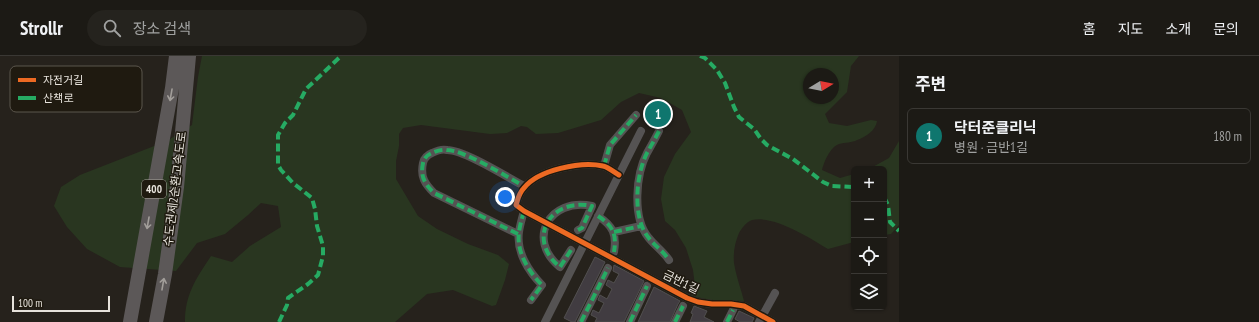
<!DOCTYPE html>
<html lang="ko">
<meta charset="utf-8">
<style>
body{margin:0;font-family:"PT Sans Narrow","Noto Sans KR",sans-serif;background:#25231e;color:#f1f3f6}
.controls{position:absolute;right:12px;bottom:12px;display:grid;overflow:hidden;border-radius:6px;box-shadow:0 1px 3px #0004}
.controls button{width:36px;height:36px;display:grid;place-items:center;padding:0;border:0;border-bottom:1px solid #3a3834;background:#1c1a15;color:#f1f3f6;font:20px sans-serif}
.compass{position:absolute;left:803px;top:12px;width:36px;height:36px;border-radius:50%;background:#1c1a15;box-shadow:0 1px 3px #0004;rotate:80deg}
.scale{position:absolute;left:12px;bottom:10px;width:98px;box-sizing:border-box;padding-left:4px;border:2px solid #e7e3dc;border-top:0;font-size:11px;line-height:14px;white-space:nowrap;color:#e7e3dc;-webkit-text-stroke:3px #1f1a10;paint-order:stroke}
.you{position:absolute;left:505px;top:141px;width:14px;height:14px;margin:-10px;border:3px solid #fff;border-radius:50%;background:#1a73e8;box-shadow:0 0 0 6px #1a73e833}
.badge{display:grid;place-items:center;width:26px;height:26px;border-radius:50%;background:#0f766e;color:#fff;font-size:13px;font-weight:700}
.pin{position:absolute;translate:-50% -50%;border:2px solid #fff;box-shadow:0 1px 4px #0006}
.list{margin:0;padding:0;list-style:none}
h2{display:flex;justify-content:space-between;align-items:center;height:52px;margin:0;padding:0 16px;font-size:17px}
h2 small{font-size:13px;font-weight:400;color:#a0a1a0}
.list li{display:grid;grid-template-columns:26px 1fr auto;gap:12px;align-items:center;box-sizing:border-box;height:56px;margin:0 8px 8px;padding:0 8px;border:1px solid #3a3834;border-radius:6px}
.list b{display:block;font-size:15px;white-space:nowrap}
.list p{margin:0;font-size:13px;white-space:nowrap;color:#a0a1a0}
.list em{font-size:13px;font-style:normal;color:#a0a1a0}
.icon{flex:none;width:22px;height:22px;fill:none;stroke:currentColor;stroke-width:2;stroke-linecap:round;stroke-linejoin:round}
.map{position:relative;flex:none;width:899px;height:266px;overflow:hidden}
header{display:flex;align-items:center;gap:24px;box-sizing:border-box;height:56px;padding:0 20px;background:#1c1a15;border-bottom:1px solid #3a3834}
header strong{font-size:19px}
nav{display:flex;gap:22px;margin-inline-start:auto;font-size:14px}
.search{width:280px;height:36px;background:#25231e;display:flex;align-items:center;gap:10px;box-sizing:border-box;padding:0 14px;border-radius:22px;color:#a0a1a0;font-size:15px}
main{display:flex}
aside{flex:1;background:#1c1a15}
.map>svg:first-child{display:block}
.green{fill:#293620;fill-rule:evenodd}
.building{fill:#413c41;stroke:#514f4f}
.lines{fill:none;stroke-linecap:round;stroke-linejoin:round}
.minor{stroke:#555353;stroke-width:8}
.motorway{stroke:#5c5858;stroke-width:14}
.quiet{stroke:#26ab63;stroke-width:4;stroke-dasharray:8 4;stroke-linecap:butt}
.cycleway-casing{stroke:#1f1a10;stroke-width:8}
.cycleway{stroke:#ed6a23;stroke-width:5}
.oneway{stroke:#a29e9a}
.labels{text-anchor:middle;stroke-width:3;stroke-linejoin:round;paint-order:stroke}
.shield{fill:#1f1a10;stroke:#aba79f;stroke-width:1}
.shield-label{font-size:11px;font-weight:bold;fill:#e7e3dc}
.street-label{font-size:12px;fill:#e7e3dc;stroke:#1f1a10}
.key{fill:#1f1a10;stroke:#5b564d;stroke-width:1}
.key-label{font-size:11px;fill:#e7e3dc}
</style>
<header>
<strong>Strollr</strong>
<div class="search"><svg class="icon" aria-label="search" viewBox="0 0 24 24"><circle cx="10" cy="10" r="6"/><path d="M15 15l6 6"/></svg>장소 검색</div>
<nav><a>홈</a><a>지도</a><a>소개</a><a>문의</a></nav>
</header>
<main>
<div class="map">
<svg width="899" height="266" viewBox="0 0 899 266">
<rect width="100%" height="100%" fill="#26221c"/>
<path class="green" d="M202,0H859L851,10L847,36L825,58L829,67L847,70L871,64L877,65C876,74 866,81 857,84C852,87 845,86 839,88C830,91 824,106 822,114L840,122L854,118V186L828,193C810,182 774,159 752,164C746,166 742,172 739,177C735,186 733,197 734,207C736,220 741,233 744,245L711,244L691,240L695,230L693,214L686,192L675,174L665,165L661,143L664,121L675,98L691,76L682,54L661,42L639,37L621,46L601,64L558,77L536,78L527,71L521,70L507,77L490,78L421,69L403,72L399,78V90L396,105V123L418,160L437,173L468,188L498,199L509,208L505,224L496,249L492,250L453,234L427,238L395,266H185C185,238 196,223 211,200L232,206L250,190L281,171L278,150L261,147L248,159L225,178L197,187L176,215L120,211L87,193L67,171L54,150L61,131L80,119L167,85L192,69L198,21ZM809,18H833V42H809Z
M899,85V169L891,178L884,179V113H869L889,102Z"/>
<path class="building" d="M595,201L605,206L575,266H572L564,262Z
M614,209L644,225L624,266H595L597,262L591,259L593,254L599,257L604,247L598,244L600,239L607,243L612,233L606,229L608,224L614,227L619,218L613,215Z
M654,231L680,245L678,248L670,266H638Z
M694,250L707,255L704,261L714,266H690L693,258L691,257Z
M739,255L754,262L752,266H740L735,263Z"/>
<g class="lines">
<path class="minor" d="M659,75C655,83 651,90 647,97C636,118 632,161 648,181C654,189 663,195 669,204
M604,110L610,89L636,59
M619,119C614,116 608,111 603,110C581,105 538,114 524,132C519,137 518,142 516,149L524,155L687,242L698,246L712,248H731L744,250L773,266
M524,155C522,162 520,169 519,176C516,196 529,216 542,229L531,244
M598,160C613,170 617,178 614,196
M614,176L641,170
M518,178L434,137C425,128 420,121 423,107C424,102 427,99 432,97C436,95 443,93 447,94C464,94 507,121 524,130
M571,194L560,211C526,184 549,141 592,150L582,172L578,174
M545,266L641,75
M581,266L608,212
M630,266L647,230
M675,266L683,250
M727,266L733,254
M759,266L775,237"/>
<path class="motorway" d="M130,266L172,32L176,0
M156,266L165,218L177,131L189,0"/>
<path class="quiet" d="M700,0L705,2L717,14L725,27L734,51L739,61L754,73L761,83L767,89L793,103L823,126L832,130L854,131
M659,75C655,83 651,90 647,97C636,118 632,161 648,181C654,189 663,195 669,204
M604,110L610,89L636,59
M884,141L888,149L890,166L899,175
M524,155C522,162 520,169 519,176C516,196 529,216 542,229L531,244
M598,160C613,170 617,178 614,196
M614,176L641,170
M518,178L434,137C425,128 420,121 423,107C424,102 427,99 432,97C436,95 443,93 447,94C464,94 507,121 524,130
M571,194L560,211C526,184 549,141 592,150L582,172L578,174
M279,266L287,249L288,242L308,228L318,219L323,200V190L317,170L315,153L312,142L293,127L281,114L278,109V79L285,67L293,59L306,33L341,0
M581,266L608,212
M630,266L647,230
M675,266L683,250
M727,266L733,254"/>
<g class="cycleway-casing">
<path id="cycleway" d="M619,119C614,116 608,111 603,110C581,105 538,114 524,132C519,137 518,142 516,149L524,155L687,242L698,246L712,248H731L744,250L773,266"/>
</g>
<use href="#cycleway" class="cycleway"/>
</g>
<defs><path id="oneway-shaft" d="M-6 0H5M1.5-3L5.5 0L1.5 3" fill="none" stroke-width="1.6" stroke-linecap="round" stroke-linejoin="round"/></defs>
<g class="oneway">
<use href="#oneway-shaft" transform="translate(171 39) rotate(100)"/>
<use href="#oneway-shaft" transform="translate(148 167) rotate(100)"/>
<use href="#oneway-shaft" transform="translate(163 228) rotate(-80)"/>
</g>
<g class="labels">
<rect class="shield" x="142" y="124" width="24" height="18" rx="3"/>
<g class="shield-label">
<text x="154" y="137">400</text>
</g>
<g class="street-label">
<text transform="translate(175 133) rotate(-83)" y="4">수도권제2순환고속도로</text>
<text transform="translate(681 226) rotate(26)" y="4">금반1길</text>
</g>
</g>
<rect x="10" y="10" width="132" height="46" rx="6" class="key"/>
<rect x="18" y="22" width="18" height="4" fill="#ed6a23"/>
<rect x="18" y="40" width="18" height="4" fill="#26ab63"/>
<g class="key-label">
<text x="43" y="28">자전거길</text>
<text x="43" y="46">산책로</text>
</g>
</svg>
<div class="controls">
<button>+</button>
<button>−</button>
<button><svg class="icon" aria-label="locate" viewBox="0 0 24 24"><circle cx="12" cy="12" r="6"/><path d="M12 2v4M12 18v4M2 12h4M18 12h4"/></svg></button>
<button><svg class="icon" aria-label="layers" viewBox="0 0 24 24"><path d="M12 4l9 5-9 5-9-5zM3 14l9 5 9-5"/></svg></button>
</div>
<svg class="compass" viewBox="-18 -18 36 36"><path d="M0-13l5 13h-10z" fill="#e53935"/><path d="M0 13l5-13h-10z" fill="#a0a1a0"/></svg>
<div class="scale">100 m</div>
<div class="you"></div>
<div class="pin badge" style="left:658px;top:58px">1</div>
</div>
<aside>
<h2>주변<small></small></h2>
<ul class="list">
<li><span class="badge">1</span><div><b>닥터준클리닉</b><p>병원 · 금반1길</p></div><em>180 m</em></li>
</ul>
</aside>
</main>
